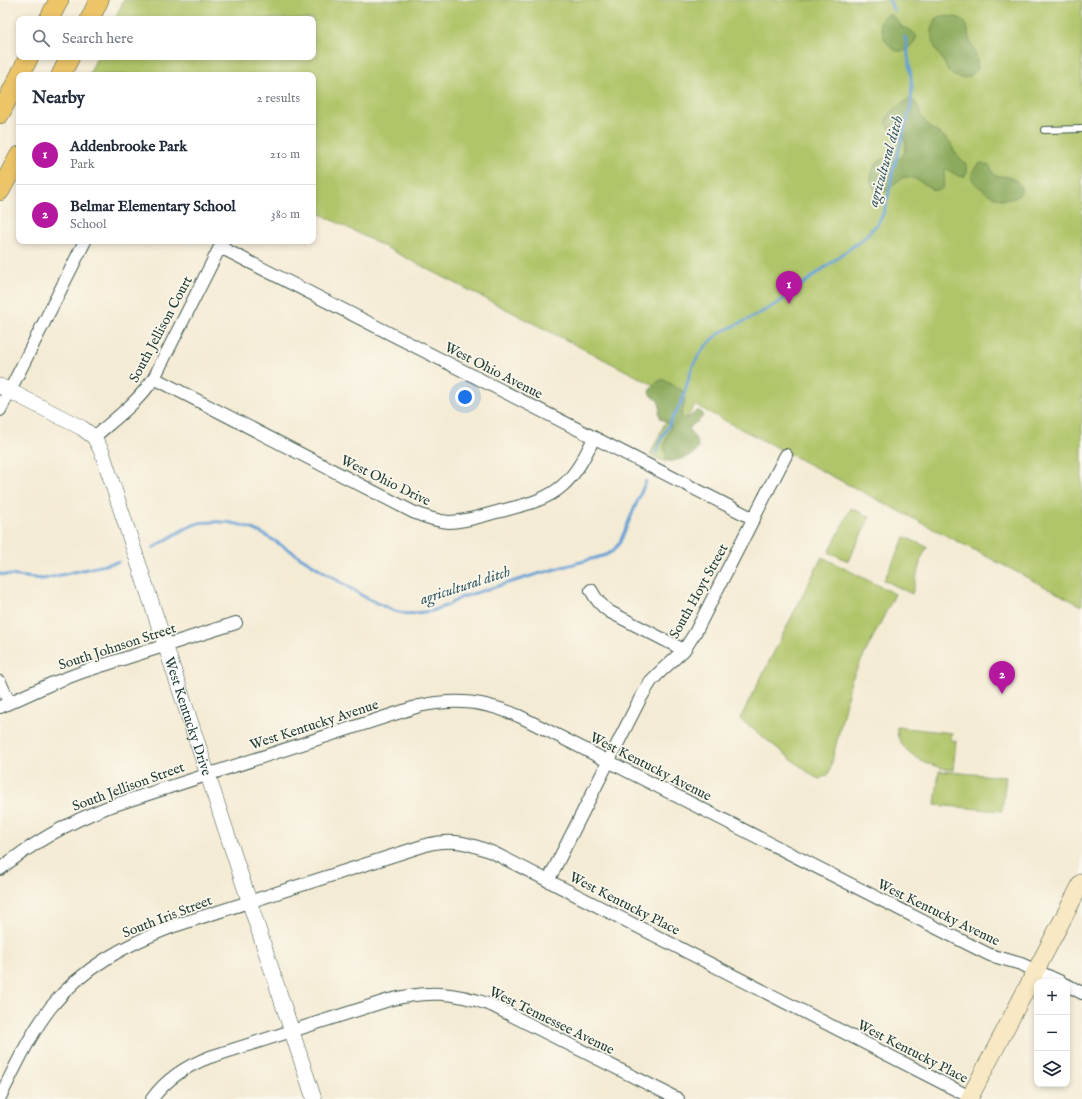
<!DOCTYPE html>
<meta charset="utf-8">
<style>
body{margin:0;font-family:"IM FELL English",serif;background:#f2f2f3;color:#1f2937}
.controls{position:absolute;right:12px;bottom:12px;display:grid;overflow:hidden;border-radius:8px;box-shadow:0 2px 6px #0003}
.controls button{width:36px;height:36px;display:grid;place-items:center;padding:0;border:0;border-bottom:1px solid #e0e1e3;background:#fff;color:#1f2937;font:20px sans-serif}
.you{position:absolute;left:465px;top:397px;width:14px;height:14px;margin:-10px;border:3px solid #fff;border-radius:50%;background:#1a73e8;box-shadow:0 0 0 6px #1a73e833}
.badge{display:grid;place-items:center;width:26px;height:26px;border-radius:50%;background:#b5179e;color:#fff;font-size:13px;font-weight:700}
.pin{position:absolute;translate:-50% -33px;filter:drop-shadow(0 1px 2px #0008)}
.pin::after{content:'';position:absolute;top:21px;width:14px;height:12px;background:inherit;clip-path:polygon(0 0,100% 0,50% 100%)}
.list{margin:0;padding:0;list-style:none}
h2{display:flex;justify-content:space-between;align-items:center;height:52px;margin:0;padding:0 16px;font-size:17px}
h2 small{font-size:13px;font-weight:400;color:#747a83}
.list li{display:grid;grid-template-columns:26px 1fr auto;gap:12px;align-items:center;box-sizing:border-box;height:60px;padding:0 16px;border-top:1px solid #e0e1e3}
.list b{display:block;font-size:15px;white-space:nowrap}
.list p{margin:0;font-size:13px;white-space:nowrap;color:#747a83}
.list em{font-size:13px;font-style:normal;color:#747a83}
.icon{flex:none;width:22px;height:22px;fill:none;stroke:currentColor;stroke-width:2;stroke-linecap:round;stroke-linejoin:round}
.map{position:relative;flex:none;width:1082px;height:1099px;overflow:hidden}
.search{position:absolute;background:#fff;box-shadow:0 2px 6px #0003;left:16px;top:16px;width:300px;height:44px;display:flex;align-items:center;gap:10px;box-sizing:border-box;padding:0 14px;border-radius:8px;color:#747a83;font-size:15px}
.panel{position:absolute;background:#fff;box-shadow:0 2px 6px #0003;left:16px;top:72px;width:300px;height:172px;border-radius:8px}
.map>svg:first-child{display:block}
.green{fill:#b0c569;stroke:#68814e}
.forest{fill:#8caa5d;stroke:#567448}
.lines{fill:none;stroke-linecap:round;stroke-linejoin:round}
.stream{stroke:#64a0d5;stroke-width:3}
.service-casing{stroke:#3f574c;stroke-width:8}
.minor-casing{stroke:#3f574c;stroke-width:14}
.tertiary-casing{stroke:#3f574c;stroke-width:16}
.secondary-casing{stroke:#3f574c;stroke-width:18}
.primary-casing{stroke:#3f574c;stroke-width:20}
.service{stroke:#fff;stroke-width:6}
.minor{stroke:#fff;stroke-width:12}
.tertiary{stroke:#fff;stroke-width:15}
.secondary{stroke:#f8e8c3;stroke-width:17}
.primary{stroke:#edc569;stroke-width:19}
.labels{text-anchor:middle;stroke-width:3.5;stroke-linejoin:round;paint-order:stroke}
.street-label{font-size:14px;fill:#1f3d34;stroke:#fbf7ec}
.water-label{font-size:15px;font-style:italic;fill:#345b64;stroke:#fbf7ec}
</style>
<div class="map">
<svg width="1082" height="1099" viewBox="0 0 1082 1099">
<rect width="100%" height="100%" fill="#fbf7ec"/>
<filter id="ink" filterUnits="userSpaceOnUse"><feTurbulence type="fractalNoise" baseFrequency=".025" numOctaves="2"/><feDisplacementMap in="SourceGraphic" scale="8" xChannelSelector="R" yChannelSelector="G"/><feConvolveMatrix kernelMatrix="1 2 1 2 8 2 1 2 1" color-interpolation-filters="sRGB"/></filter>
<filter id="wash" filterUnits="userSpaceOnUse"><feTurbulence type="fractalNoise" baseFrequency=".012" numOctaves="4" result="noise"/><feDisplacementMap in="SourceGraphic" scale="16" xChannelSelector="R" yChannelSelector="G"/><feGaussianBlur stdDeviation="0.9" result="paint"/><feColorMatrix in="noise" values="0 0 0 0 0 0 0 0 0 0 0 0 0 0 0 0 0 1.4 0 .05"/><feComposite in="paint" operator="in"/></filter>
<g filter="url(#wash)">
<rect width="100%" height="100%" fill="#f4ebd4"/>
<path class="green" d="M124,0H1082V606L695,405L675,437L666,462L650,455L677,397L313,210V75H89L97,57H313V19H115Z
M851,508L870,517L848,561L829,552Z
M905,537L927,547L921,559L912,594L884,580Z
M822,557L895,594L851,681L830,770L828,775L819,779L813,776L740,719Z
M897,727L952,733L951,740L956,741L953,770C932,768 895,753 897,727Z
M939,771L1006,777L1002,811L935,805Z"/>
<path class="forest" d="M886,15H892L902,27L912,31L916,35V39L914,43L907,49L903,51H898L893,49L885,40L880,24L881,21L883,17Z
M942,16C960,17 967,17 969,37C970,47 979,55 977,66C976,77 963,81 953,75C948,72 946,66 943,60C941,56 937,52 935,47C930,38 931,26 937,18Z
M909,100C919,101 918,109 921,116C922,118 925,122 927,124C933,130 942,135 949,141C952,144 952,148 954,151C959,159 974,166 964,177C955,176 952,171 945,169C942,176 950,192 933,190C926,185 914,176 905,177C896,179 886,198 876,190C872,188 872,184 871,180C871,172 875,162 883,159C892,156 901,165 905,150C906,147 906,143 905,141C904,136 897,134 893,132C890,129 888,125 886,122C889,111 899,105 909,100Z
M981,163L989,165C992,169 991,172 996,176C1001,176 1006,176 1011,178C1023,183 1026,195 1011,199C1008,199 1005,200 1002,199C996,198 990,195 985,191C978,186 967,180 974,169C976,166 978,165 981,163Z
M661,380H664L683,391C687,400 683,407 681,417C688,420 691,415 697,411H700L703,415C700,423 692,422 689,430C703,446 701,453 680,459C675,460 673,462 668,461L666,458C666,453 664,449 665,444C666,437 669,432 671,425L661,419L659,414L660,406L658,401L649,393C650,387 655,383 661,380Z"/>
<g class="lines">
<path class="stream" d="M889,0L894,11
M656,453L662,437L682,401L690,374L693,365L704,348L710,342L721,332L753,317L778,303L844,253L864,238L878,223L883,214L888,197L893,170L911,106L912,85L907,48L905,37
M153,548C167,540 181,529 196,524C201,522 206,522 211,522C232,521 246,525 265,535L363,596L383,606L395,611L408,614L432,611L448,605L460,598L472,594L534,575L606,555L613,551L620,542L646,481
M0,574L43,579L118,562"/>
</g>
</g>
<g filter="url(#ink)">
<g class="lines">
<g class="service-casing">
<path id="service" d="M1044,130L1082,129"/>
</g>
<g class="minor-casing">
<path id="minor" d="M220,247L754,519
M154,378L413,512C425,517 437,521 449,522C465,522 481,516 497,512C519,506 544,502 562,486C577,473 585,456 594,438
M0,410L85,241
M94,437C115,419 138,402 154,378L223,241
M591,590C596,600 601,606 610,612L684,650
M0,682L9,702
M0,707L53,683L85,671L236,623
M0,869C34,842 67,823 108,807L419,706C457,698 485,701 521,717L978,949L990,955L1021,964L1061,982
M548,881L640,699L651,681L662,670L684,650L695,633L786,455
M1067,985L1082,993
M0,1097C16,1066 30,1034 51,1007C83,967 127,944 174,926L429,844C454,838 471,844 494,853L970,1097
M152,1099C167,1078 186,1066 210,1057L389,1000C427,990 454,992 491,1005L678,1099"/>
</g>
<g class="tertiary-casing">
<g id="tertiary">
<path id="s1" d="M0,386L82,428L94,437L102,452L314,1099"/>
</g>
</g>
<g class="secondary-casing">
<path id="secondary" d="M969,1099L1082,882"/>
</g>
<g class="primary-casing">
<path id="primary" d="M49,19L59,0
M90,19L99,0
M20,75L29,57
M61,75L70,57
M0,114L19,77
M0,191L19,156"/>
</g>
<use href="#service" class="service"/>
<use href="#minor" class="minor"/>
<use href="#tertiary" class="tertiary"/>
<use href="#secondary" class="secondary"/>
<use href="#primary" class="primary"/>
</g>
</g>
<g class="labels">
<g class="street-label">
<text transform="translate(160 329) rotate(-62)" y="5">South Jellison Court</text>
<text transform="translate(494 370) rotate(27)" y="5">West Ohio Avenue</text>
<text transform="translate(386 480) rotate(26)" y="5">West Ohio Drive</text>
<text transform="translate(698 591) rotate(-61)" y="5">South Hoyt Street</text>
<text transform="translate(117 646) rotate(-18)" y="5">South Johnson Street</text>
<text dy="5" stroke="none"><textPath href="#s1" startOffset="402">West Kentucky Drive</textPath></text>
<text transform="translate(314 724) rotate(-18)" y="5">West Kentucky Avenue</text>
<text transform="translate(651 766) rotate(27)" y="5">West Kentucky Avenue</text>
<text transform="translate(128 786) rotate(-20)" y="5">South Jellison Street</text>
<text transform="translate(625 903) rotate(27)" y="5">West Kentucky Place</text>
<text transform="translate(939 912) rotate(26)" y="5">West Kentucky Avenue</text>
<text transform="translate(167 916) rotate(-21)" y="5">South Iris Street</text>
<text transform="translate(552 1020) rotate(26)" y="5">West Tennessee Avenue</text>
<text transform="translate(913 1051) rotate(27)" y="5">West Kentucky Place</text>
</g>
<g class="water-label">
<text transform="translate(885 161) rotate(-74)" y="5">agricultural ditch</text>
<text transform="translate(465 585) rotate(-18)" y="5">agricultural ditch</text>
</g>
</g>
</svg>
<div class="controls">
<button>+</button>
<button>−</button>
<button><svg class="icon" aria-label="layers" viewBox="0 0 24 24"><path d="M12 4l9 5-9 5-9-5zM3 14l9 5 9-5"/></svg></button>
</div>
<div class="you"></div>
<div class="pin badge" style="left:789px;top:304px">1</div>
<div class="pin badge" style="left:1002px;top:694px">2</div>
<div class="search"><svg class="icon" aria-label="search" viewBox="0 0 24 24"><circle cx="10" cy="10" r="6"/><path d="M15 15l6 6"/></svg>Search here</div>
<section class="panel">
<h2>Nearby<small>2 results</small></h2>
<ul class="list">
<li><span class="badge">1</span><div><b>Addenbrooke Park</b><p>Park</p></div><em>210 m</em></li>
<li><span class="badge">2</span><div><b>Belmar Elementary School</b><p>School</p></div><em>380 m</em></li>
</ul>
</section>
</div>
